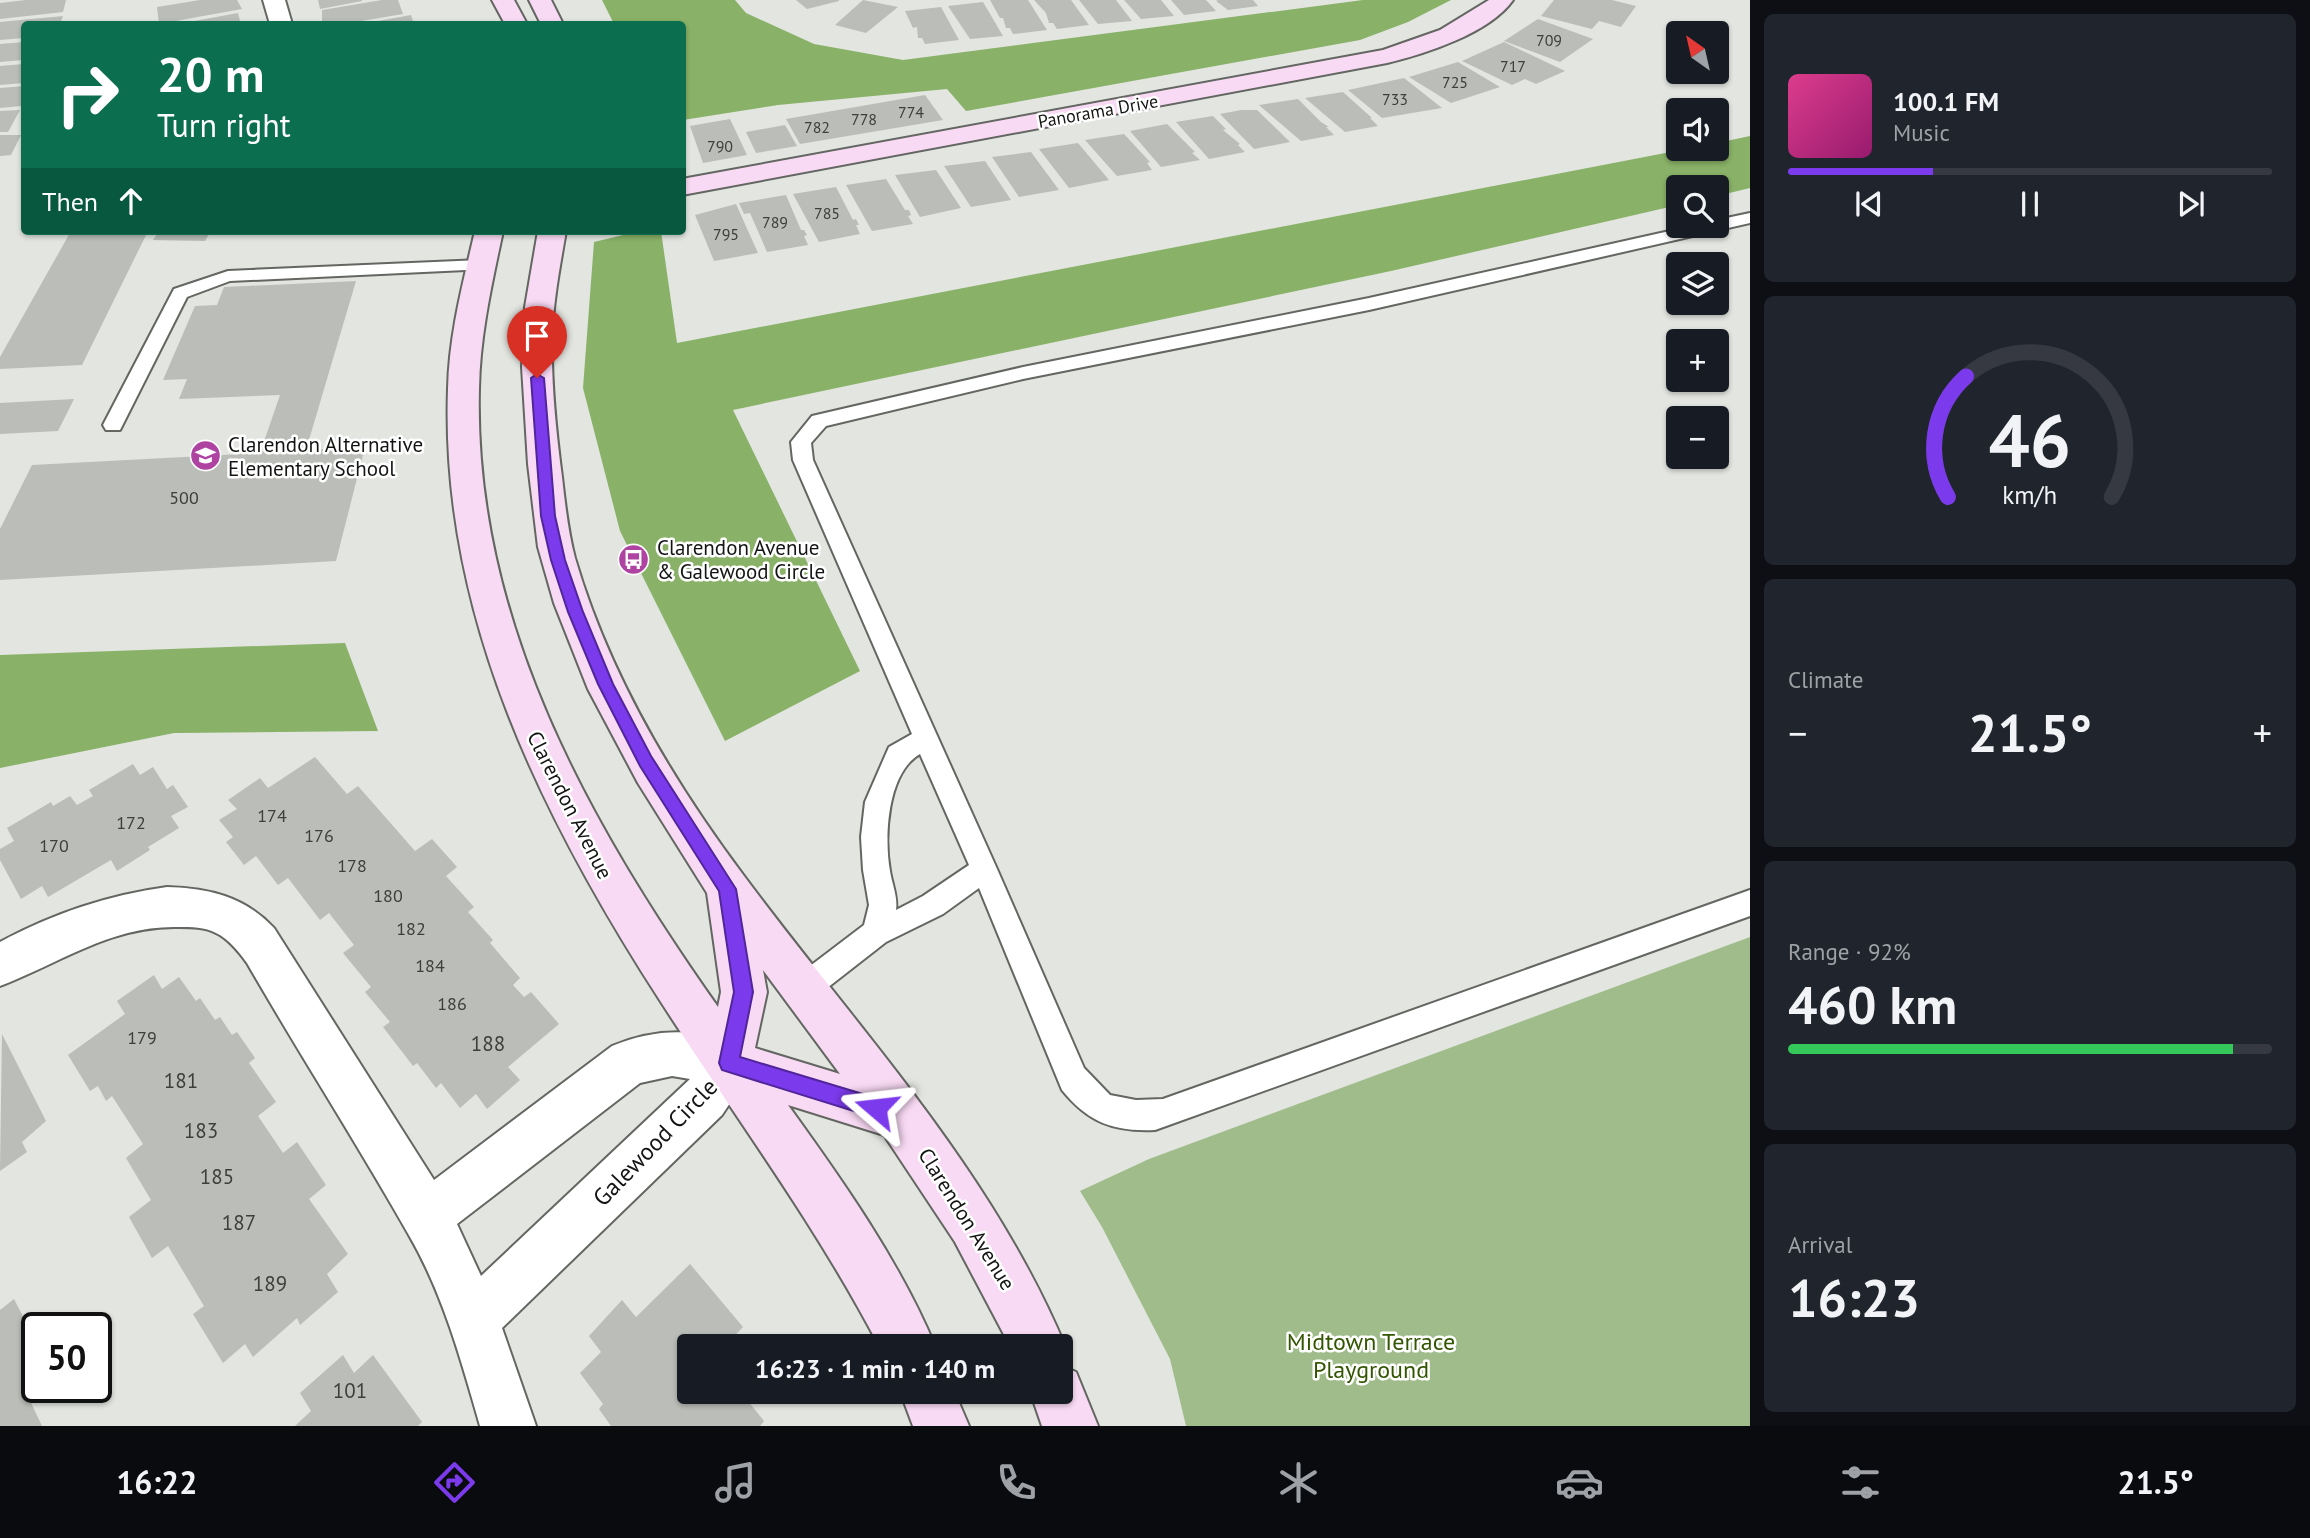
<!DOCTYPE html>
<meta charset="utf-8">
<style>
:root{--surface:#171b24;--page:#20242c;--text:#f1f3f6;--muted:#9ea1a6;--line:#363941;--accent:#7c3aed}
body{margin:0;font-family:"PT Sans",sans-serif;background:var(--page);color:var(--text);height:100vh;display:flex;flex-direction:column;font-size:26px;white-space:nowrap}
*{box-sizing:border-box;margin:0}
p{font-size:23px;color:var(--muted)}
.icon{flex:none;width:38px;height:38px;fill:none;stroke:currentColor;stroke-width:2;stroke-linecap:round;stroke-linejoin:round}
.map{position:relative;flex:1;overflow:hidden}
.side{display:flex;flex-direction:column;gap:14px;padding:14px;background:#0d0f14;width:560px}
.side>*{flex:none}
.banner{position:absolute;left:21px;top:21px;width:665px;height:214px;border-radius:7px;box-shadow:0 2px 5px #0004;background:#0b6e4f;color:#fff;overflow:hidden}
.needle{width:46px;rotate:326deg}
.buttons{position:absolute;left:1666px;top:21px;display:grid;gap:14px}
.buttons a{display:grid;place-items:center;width:63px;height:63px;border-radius:7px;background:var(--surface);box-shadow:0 2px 5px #0004;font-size:35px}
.speed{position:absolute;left:21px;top:1312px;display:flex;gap:14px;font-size:35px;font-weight:700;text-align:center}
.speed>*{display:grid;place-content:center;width:91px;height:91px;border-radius:50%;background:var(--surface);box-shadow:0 2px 5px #0004;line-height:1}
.speed .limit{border:4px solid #111;border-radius:10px;background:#fff;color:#111}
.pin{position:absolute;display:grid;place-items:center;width:60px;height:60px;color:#fff;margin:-72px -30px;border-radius:50% 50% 50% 0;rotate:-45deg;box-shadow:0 0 7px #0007}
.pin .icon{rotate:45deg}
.me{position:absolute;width:77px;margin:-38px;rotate:287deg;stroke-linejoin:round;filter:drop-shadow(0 0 5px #0008)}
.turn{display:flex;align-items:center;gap:24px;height:147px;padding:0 21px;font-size:32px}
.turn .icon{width:91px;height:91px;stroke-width:2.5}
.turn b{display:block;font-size:49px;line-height:60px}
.then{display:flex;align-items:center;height:66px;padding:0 21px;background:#0003;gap:14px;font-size:26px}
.big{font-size:52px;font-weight:700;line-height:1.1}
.side .tile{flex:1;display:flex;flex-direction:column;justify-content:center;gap:10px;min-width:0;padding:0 24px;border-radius:10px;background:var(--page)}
.side .dial{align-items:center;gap:0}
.dial svg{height:182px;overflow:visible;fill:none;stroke:var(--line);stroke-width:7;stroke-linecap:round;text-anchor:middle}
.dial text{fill:var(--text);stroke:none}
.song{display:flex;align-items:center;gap:21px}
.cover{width:84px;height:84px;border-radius:10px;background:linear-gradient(135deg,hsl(330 70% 55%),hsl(320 70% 35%))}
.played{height:7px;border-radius:4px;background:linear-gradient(90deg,var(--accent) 30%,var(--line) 30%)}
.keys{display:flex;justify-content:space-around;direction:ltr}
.heat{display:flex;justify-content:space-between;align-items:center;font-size:38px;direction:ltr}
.charge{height:10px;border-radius:5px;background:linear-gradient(90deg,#34c759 92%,var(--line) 0)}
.trip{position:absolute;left:677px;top:1334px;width:396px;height:70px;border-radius:7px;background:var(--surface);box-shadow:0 2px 5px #0004;font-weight:700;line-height:70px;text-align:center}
.menu{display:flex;height:112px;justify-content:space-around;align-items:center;background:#090b0e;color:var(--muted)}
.menu .icon{width:49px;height:49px}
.menu .current{color:var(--accent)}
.menu b{font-size:32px;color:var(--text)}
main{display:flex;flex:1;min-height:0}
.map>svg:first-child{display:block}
</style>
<main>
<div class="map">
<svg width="1750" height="1426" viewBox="0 0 1750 1426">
<rect width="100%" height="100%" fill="#e2e5e0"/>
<path fill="#a0bc8a" d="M1750,937V1426H1186L1170,1359L1102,1227L1080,1191L1149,1159Z"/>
<path fill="#89b167" d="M602,0H735L746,13L814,44L903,60L1363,0H1451L1408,22L1360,40L966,111L947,89L778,105L683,120L682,24H614Z
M1750,136V188L1717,196V187H1678V205L1391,271L733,410L860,671L725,741L620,531L583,388L594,242L640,231H661L677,343L1686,149H1717V143Z
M345,643L378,731L174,733L0,768V655Z"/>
<path fill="#babdb8" d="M26,0H66L63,12L0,19V3Z
M200,0H237L242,9L159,24L157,7Z
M318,0H362V1L320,9Z
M382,0H398L403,14L343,24H322V10Z
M796,0H839V1L807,9Z
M863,0L898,7L866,33L835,25Z
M990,0H1028L1047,30L1013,34L1010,28H1006L1003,18H1000Z
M1034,0H1071L1089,25L1057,29L1053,23H1049L1046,13Z
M1079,0H1116L1132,21L1098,24Z
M1124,0H1161L1174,16L1141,19Z
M1171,0H1206L1216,11L1184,15Z
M1218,0H1253L1258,6L1228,10L1216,1Z
M1554,0H1612L1636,6L1621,27L1599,21L1592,29L1541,16Z
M983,2L1003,36L970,39L948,6Z
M941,7L959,40L925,44L922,38H918L917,27L913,28L905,11Z
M238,13L240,21H245L246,24H178Z
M411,15L414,24H367V23Z
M63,16L60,24H24V38L0,40V22Z
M1538,19L1593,39L1560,62L1504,41Z
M24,42V60L0,62V44Z
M1504,42L1565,71L1536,84L1525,79L1512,85L1462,61Z
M1458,62L1500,87L1451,103L1409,77Z
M24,64V83L0,85V66Z
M1404,78L1442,108L1382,118L1348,90Z
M24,86V99L21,106L0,108V88Z
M1343,92L1372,118H1370L1378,126L1345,132L1305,98Z
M925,95L943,120L800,144L786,119Z
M1298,99L1321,122L1329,127H1326L1334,135L1301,141L1259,105Z
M20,110L8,132H0V111Z
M1241,110H1257L1290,142L1254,149L1220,114Z
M1213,116L1226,129L1223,130L1240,144L1238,145L1245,152L1209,159L1176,122Z
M730,119L747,155L703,163L690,126Z
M1167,124L1195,152L1192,153L1200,160L1161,167L1130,131Z
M785,125L797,146L756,153L746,132Z
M1124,134L1150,162L1147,163L1152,170L1117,176L1085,140Z
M0,135H21L11,155L0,156Z
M1078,143L1109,180L1069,188L1039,149Z
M1031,152L1059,190L1019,197L992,157Z
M985,161L1011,200L971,207L944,166Z
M936,170L961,208L920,217L895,175Z
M886,179L905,210H909L911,215L908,216L913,224L872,231L846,185Z
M836,187L853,220L856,219L859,225H856L860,234L819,242L793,194Z
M786,195L801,230H804L807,235L804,236L808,245L767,252L750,213L744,214L739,203Z
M736,204L758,253L714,261L695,215Z
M71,231H148L82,365L0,369V357Z
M159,231H211L205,241L153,240Z
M356,281L306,450L365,447L336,561L0,580V529L32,465L260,453L280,395L179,399L187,379L163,380L195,306L217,305L224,287Z
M74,399L58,431L0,434V403Z
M315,757L347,794L358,786L415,851L432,839L457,867L446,876L474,907L468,912L493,940L490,943L520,978L513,985L524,997L531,992L559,1024L508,1067L520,1080L487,1109L476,1094L460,1108L441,1083L436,1088L417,1063L413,1066L383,1027L390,1022L365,992L371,987L343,953L354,945L329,913L320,920L288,878L278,885L256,856L244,865L226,842L233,837L219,820L237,809L228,800L260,778L268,788Z
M133,764L140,775L153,767L167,789L173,785L188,807L171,816L179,828L148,847L150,850L117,871L111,860L48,897L42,886L21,899L0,860V849L14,841L7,828L51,802L53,806L70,796L77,805L93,796L89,790Z
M154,975L162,989L179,977L196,1001L200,998L215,1020L220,1017L232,1035L237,1032L255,1058L249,1063L276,1102L258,1116L283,1153L297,1142L326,1185L309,1199L348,1254L327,1274L338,1292L300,1325L297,1318L253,1357L245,1344L223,1363L193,1314L204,1306L168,1246L152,1258L129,1217L151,1200L126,1158L143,1144L112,1096L106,1101L98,1086L90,1091L68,1055L125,1014L117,1001Z
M2,1034L46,1121L22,1142L27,1152L0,1171Z
M690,1264L743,1327L725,1346H690V1391H740L764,1421L760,1426H611L599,1409L603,1404L580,1373L601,1352L589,1336L622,1300L636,1317Z
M14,1299L37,1343V1375L23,1386L42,1426H0V1310Z
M343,1355L354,1373L373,1355L422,1422L418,1426H295L311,1411L300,1393Z"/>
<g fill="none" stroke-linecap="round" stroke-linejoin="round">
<defs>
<path id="lane" d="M1750,213V223L1369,310L1023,379L826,426L811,443L813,460L997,869L1084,1068L1110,1095L1136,1100L1163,1099L1750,890V916L1155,1130C1113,1132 1088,1122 1062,1090L979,888L943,914L886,942L813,999L803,1003L793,999L789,989L793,979L864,925L869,905L863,870L861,837L865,802L889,747L912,734L793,460L791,442L812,416L1023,367L1369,298L1692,226H1717V220ZM920,754L969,865L923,896L896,910C898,897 892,884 890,871C884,837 887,773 920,754Z
M481,260L487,261L490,265L487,269L230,281L187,297L120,430H106L103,425L174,289L228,271Z"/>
<path id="street" d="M263,0H285L292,24H270Z
M167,887C209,888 245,897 274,928L434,1180L612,1046C658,1027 700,1028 746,1047L752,1063L746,1079L722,1115L502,1328L536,1426H480C462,1363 443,1294 410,1237C358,1145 300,1055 247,963C239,952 229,939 216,933C205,927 191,927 179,927C112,925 60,963 0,986V942C52,914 108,895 167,887ZM672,1076L690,1079L481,1276L457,1224L640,1083Z"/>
<path id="secondary" d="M492,0H514L527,24H505Z
M529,0H551L563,24H541Z
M1489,0H1513C1490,33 1425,54 1387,63L682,195V179L1383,50L1440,30Z
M475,231H503C492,283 480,335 479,388C473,620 589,824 718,1007L721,992L707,893L638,783L588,689L554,603L538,547L528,464L522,367L525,307L538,231H566C560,266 553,302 552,338C551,384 556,431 562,477C565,504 568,532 575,558C609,674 672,780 744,876C857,1028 991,1169 1065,1346L1060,1356V1346H1010L955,1242L884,1135L788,1105C842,1180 899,1260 935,1346H879C816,1225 735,1117 661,1002C542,818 440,614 448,389C449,335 463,283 475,231ZM763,970L840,1074L755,1048L767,992Z
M1060,1365L1076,1372L1098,1426H1042L1030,1391H1060Z
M900,1391H954L969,1426H913Z"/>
</defs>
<use href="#lane" stroke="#636661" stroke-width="4"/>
<use href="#street" stroke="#636661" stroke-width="4"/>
<use href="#secondary" stroke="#636661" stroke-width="4"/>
<use href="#lane" fill="#fff" fill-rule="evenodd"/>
<use href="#street" fill="#fff" fill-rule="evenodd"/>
<use href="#secondary" fill="#f9daf4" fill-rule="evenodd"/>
</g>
<path fill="#7c3aed" stroke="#51269a" stroke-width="2" d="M537,374L544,378L555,516L565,560L583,612L613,684L651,756L736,889L753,992L740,1057L876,1098L883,1101L886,1108L883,1115L876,1118L722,1070L719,1063L734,992L719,891L640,766L598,684L568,612L551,560L541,516L531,378Z"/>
<defs>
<symbol id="school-disc" viewBox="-11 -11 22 22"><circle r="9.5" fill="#af43a2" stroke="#fff"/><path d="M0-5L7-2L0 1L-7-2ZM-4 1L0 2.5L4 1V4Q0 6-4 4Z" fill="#fff"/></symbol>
<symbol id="bus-disc" viewBox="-11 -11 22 22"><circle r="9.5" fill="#af43a2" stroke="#fff"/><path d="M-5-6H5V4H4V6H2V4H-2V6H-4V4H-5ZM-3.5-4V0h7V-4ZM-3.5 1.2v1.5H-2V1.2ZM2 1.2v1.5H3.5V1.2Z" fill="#fff"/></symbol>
</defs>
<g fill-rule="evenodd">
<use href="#school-disc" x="188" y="438" width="35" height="35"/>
<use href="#bus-disc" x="616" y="542" width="35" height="35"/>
</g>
<g text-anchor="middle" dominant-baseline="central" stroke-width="5" stroke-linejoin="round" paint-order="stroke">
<g font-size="16" fill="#3d3f3c">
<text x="1549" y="40">709</text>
<text x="1513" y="66">717</text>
<text x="1455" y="82">725</text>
<text x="1395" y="99">733</text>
<text x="911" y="112">774</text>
<text x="864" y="119">778</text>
<text x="817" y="127">782</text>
<text x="720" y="146">790</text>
<text x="827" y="213">785</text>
<text x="775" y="222">789</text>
<text x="726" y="234">795</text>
</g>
<g font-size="18" fill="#131513" stroke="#fff">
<text transform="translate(1098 111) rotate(-10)">Panorama Drive</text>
</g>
<g font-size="18" fill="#3d3f3c">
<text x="184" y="497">500</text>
<text x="272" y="815">174</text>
<text x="131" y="822">172</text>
<text x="319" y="835">176</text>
<text x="54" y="845">170</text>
<text x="352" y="865">178</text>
<text x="388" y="895">180</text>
<text x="411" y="928">182</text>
<text x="430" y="965">184</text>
<text x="452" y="1003">186</text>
<text x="142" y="1037">179</text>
</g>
<g font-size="21" fill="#131513" stroke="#fff" text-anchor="start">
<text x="228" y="444">Clarendon Alternative<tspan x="228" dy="24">Elementary School</tspan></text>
<text x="657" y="547">Clarendon Avenue<tspan x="657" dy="24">&amp; Galewood Circle</tspan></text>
</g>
<g font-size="21" fill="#131513" stroke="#fff">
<text transform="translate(570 805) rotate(63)">Clarendon Avenue</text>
<text transform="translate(967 1219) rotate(58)">Clarendon Avenue</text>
</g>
<g font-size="21" fill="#3d3f3c">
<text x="488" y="1043">188</text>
<text x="181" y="1080">181</text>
<text x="201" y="1130">183</text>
<text x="217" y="1176">185</text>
<text x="239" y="1222">187</text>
<text x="270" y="1283">189</text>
<text x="350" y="1390">101</text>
</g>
<g font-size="24" fill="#131513" stroke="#fff">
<text transform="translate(655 1142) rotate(-46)">Galewood Circle</text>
</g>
<g font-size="24" fill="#325500" stroke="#fff">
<text x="1371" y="1341">Midtown Terrace<tspan x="1371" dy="28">Playground</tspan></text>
</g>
</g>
</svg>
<div class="buttons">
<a><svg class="needle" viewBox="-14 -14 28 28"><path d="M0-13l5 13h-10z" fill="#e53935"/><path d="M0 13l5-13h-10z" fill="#9ea1a6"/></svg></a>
<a><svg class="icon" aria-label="sound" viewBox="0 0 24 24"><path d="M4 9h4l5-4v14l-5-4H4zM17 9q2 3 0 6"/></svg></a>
<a><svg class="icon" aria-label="search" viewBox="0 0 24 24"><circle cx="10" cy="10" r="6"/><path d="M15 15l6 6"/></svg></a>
<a><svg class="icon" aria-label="layers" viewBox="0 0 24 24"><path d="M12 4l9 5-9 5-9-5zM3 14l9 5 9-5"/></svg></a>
<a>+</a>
<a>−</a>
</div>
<div class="speed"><div class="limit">50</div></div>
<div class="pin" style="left:537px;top:378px;background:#d93025"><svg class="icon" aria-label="arrive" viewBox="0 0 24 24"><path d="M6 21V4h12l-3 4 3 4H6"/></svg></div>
<svg class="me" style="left:876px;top:1108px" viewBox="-20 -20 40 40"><path d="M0-17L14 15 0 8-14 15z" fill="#7c3aed" stroke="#fff" stroke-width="4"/></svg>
<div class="trip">16:23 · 1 min · 140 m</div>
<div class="banner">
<div class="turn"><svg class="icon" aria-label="right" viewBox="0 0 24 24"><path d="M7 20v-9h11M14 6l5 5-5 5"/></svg><div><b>20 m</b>Turn right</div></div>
<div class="then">Then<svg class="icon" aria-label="ahead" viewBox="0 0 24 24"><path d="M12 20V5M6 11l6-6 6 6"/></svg></div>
</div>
</div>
<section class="side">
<div class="tile">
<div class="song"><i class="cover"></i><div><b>100.1 FM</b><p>Music</p></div></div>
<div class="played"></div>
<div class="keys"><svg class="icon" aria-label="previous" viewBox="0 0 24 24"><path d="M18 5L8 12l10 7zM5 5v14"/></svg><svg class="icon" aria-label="pause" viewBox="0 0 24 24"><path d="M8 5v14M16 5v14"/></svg><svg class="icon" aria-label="next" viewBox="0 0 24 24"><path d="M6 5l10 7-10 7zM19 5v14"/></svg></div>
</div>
<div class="tile dial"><svg viewBox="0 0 100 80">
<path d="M14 69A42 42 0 1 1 86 69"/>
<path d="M14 69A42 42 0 0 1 22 16" stroke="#7c3aed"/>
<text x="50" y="56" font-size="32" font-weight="700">46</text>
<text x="50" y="72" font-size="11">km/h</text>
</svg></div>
<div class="tile"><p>Climate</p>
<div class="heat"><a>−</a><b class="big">21.5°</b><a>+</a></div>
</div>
<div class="tile"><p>Range · 92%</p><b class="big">460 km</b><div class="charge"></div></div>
<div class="tile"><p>Arrival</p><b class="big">16:23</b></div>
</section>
</main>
<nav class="menu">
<b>16:22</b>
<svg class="icon current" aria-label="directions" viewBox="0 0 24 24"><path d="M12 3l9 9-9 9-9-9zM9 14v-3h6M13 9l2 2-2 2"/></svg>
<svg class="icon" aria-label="music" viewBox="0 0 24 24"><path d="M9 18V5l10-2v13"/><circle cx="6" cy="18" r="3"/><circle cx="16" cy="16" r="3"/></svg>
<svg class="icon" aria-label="phone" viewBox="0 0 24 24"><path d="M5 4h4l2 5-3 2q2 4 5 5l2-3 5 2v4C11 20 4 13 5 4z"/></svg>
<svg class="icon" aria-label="climate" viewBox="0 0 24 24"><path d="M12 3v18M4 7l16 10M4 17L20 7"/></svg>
<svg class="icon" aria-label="car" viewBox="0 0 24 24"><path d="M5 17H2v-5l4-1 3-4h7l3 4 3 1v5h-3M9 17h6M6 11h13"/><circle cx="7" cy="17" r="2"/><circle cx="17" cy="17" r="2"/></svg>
<svg class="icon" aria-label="filters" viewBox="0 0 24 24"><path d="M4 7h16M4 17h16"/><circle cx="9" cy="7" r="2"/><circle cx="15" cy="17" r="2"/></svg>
<b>21.5°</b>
</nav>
